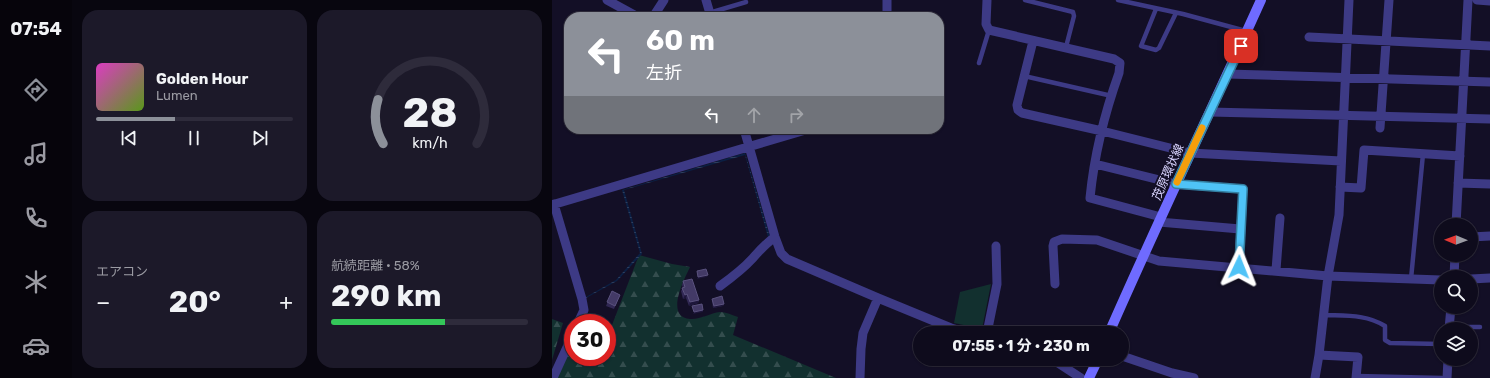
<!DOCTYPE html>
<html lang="ja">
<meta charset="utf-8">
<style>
:root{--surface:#0e0b1c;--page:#1c1929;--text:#f1f3f6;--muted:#9b9ba3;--line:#2e2b3b;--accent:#8c9099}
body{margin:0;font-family:Rubik,"Noto Sans JP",sans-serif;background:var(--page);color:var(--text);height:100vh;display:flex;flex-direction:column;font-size:15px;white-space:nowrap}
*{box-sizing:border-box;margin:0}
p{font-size:13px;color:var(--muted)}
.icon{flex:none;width:22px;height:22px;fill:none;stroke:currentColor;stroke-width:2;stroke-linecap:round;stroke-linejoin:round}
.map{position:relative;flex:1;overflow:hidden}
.sheet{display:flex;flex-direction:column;gap:10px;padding:10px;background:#08060f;width:480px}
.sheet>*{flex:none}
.hud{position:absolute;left:12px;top:12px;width:380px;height:122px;border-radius:16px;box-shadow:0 1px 3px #0004,0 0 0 1px var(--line);background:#8c9099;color:#fff;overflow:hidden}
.needle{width:26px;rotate:271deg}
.tools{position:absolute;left:882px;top:218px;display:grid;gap:8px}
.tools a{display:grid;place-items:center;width:44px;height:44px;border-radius:50%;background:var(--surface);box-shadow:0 1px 3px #0004,0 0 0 1px var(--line);font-size:20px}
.speed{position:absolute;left:12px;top:314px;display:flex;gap:8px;font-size:20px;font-weight:700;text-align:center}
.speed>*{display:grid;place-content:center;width:52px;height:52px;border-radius:50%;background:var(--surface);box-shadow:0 1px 3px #0004,0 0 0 1px var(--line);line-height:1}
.speed .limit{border:6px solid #d22;background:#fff;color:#111}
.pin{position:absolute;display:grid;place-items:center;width:34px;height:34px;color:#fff;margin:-17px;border-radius:8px;box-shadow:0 2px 6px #0006}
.me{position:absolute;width:44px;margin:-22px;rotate:2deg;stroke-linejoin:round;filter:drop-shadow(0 0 3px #0008)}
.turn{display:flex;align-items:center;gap:14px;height:84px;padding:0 16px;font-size:18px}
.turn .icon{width:52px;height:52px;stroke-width:2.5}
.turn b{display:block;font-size:28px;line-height:34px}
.lanes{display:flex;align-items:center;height:38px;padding:0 16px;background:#0003;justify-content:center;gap:20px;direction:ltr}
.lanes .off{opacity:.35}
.big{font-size:30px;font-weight:700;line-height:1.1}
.sheet .tile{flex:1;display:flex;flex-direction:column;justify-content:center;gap:6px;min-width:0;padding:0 14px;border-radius:16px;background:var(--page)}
.sheet .dial{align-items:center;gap:0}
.dial svg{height:104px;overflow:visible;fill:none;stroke:var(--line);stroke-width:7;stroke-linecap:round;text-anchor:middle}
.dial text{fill:var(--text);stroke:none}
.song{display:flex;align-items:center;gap:12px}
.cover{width:48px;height:48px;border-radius:6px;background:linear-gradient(135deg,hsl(310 70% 55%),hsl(90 70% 35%))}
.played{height:4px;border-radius:2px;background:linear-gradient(90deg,var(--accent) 40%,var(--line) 40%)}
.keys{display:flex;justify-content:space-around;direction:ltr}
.heat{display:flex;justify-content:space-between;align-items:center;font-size:22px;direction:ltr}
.charge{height:6px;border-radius:3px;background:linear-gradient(90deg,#34c759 58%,var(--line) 0)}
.sheet .tiles{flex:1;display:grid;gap:10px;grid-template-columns:repeat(2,1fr)}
.trip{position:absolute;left:361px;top:326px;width:216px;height:40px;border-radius:20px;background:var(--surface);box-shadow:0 1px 3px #0004,0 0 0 1px var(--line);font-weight:700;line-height:40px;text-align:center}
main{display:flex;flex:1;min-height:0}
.tab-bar{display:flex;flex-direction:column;width:72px;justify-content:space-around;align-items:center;background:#06040b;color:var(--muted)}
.tab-bar .icon{width:28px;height:28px}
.tab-bar .active{color:var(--accent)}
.tab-bar b{font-size:18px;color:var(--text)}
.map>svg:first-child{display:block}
</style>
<main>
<nav class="tab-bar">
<b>07:54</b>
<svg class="icon active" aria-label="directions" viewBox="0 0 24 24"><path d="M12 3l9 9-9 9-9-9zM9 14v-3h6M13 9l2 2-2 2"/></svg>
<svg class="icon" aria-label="music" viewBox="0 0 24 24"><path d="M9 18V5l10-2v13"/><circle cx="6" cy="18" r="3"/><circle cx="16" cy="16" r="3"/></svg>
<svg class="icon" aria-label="phone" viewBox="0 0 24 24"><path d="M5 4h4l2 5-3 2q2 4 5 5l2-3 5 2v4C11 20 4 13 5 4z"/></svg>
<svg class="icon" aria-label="climate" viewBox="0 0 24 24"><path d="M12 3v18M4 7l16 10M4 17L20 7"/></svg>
<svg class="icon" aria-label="car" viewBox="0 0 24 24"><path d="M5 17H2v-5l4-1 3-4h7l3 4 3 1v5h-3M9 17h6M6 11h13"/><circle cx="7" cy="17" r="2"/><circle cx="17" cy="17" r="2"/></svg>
</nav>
<section class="sheet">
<div class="tiles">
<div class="tile">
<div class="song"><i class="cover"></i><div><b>Golden Hour</b><p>Lumen</p></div></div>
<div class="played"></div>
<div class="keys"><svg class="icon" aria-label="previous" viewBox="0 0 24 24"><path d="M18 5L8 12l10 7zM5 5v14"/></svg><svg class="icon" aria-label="pause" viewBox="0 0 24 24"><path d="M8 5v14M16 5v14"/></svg><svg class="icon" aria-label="next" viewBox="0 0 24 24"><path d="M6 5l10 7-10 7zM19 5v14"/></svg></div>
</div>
<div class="tile dial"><svg viewBox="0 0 100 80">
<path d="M14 69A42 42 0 1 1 86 69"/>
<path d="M14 69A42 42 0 0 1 10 35" stroke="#8c9099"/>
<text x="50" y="56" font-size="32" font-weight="700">28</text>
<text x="50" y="72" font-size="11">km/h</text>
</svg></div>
<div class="tile"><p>エアコン</p>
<div class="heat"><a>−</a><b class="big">20°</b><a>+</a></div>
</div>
<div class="tile"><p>航続距離 · 58%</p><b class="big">290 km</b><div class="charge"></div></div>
</div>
</section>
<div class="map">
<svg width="938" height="378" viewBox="0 0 938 378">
<defs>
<pattern id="forest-firs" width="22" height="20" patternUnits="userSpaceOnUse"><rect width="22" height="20" fill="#12302f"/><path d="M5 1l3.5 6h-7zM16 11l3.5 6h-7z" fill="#344d4e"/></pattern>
<pattern id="water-rules" width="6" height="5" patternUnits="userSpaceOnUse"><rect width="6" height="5" fill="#0a1f44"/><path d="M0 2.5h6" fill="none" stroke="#2d3f60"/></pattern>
</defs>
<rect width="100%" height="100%" fill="#130f26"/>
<path fill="url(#forest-firs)" d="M87,255L120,264L138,267C133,278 112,317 138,319C148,320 158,313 168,312C174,312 180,315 186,317L181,335L284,378H2L11,353L43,365L47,357H55V338Z
M0,319L11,323L0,360Z"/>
<path fill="#12302f" d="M439,284L430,329L402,323L408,292Z"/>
<path fill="url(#water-rules)" d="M193,153L218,237H216L193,155L72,190L90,254L65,281L34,298V297L64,280L88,253L70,190Z"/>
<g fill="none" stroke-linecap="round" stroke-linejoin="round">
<path stroke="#3d3a85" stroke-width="4.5" d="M473,0L521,12L522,16L514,47
M566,0L631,14L694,31
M604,9L589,46L604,50L607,48L624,13
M157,13L194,2
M427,63L437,30
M472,76L560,96
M859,279L871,154
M771,315C793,316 814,314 833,326V340L838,343L889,344
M897,327H928
M805,376L890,378"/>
<path stroke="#3d3a85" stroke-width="9" d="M55,0L86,17
M154,0L159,17
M435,0L434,24L437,30L562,59L568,63L567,73C553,112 542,157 538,198L609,217
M925,0L938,1
M101,17L112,0
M335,17V0
M757,37L938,46
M481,41L465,105L466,110L470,113L550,131L638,153L789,161
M675,74L938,82
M658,112L938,119
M828,128L837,0
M192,129L223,237L229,253L235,259L326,298L399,328L417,333
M543,164L624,184L691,189L687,267
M906,183L938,184
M788,187L809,188L812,150L908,156
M2,204L30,299L32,310L26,323
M0,205L257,129
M607,222L688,229
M904,225L916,0
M919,237L938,236
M724,270L728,218
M902,277L903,255
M919,279L938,278
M503,284L501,246L502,242L510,239L545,240L607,261L776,276L889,280
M168,286C179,278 191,269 200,259C208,250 213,244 223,237
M897,329L899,307
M435,333L445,284L444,246
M767,355L806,357L804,378
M570,356L620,373L642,378
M500,359L529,378
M1,378L21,334
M308,378L309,349L311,333L326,298
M763,378L767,355L776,276L787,215L797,0
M895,378L896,359"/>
<path stroke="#6f6bff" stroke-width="10" d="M557,333C606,221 659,111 709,0
M537,378L546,359"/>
</g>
<path fill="#312854" d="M131,281L147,300L146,303L137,306L134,298L131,299L129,291L131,288L130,285Z
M60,291L68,295L62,309L54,306Z
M160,299L172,304L171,306L161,308L160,300Z"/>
<path fill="#1d163a" d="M156,275L155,277L145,279L146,277Z
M135,294L134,298L131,299L133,295Z
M147,300L146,303L137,306L138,302Z
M172,304L171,306L161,308L162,306Z
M151,310V312L141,314L142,312Z"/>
<path fill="#433a66" stroke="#5a527e" d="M154,269L156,275L146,277L145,271Z
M140,279L147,300L138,302L135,294L133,295L130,288L133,287L131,281Z
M60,291L68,295L63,306L55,302Z
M170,296L172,304L162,306L160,299Z
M150,304L151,310L142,312L140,306Z
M33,313L41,317L38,323H28Z"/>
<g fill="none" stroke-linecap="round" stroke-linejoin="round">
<defs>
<path id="route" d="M687,267L691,189L624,184L689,46"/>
</defs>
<use href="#route" stroke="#337fa1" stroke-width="10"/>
<use href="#route" stroke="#4fc3f7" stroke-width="7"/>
<path stroke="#f59e0b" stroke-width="7" d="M625,182L650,128"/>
</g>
<g text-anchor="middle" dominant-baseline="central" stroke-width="4" stroke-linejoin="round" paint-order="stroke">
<g font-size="12" fill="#d9d4ff" stroke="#130f26">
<text transform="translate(616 172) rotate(-66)">茂原環状線</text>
</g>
</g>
</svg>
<div class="tools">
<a><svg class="needle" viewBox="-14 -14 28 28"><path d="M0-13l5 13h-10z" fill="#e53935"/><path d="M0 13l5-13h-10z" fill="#9b9ba3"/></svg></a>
<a><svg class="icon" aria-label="search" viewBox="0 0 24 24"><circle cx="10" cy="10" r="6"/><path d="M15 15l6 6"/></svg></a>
<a><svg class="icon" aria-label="layers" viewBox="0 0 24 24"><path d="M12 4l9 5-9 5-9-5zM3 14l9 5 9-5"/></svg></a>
</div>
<div class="speed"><div class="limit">30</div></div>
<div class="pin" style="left:689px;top:46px;background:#d93025"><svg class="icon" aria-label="arrive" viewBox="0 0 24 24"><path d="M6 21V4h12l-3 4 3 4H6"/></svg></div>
<svg class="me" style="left:687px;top:267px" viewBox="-20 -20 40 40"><path d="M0-17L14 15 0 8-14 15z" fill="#4fc3f7" stroke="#fff" stroke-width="4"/></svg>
<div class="trip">07:55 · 1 分 · 230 m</div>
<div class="hud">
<div class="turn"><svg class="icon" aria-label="left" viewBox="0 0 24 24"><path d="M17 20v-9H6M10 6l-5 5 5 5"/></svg><div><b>60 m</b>左折</div></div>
<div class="lanes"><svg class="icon" aria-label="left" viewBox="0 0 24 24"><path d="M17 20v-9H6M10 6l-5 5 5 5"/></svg><svg class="icon off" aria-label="ahead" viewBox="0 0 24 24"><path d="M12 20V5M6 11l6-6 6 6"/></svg><svg class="icon off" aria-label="right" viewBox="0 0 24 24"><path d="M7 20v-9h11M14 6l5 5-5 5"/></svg></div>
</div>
</div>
</main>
